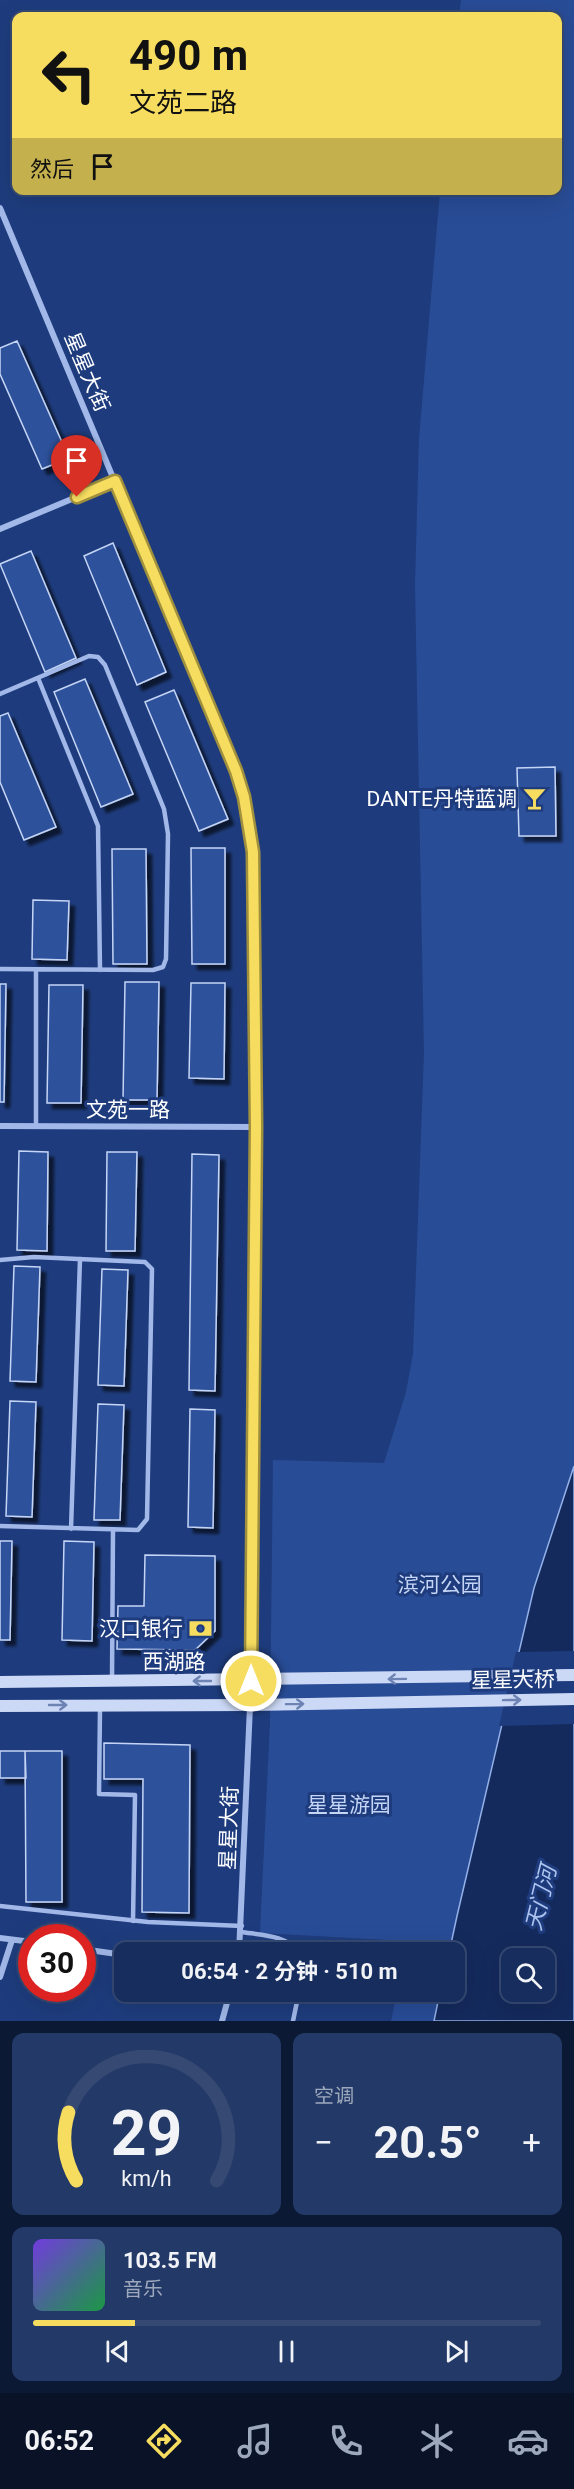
<!DOCTYPE html>
<html lang="zh">
<meta charset="utf-8">
<style>
:root{--surface:#162d5e;--page:#233967;--text:#f1f3f6;--muted:#9ea8bc;--line:#354973;--accent:#f6dd60}
body{margin:0;font-family:Roboto,"Noto Sans SC",sans-serif;background:var(--page);color:var(--text);height:100vh;display:flex;flex-direction:column;font-size:22px;white-space:nowrap}
*{box-sizing:border-box;margin:0}
p{font-size:20px;color:var(--muted)}
.icon{flex:none;width:33px;height:33px;fill:none;stroke:currentColor;stroke-width:2;stroke-linecap:round;stroke-linejoin:round}
.map{position:relative;height:2021px;overflow:hidden}
.sheet{display:flex;flex-direction:column;gap:12px;padding:12px;background:#0c1934;flex:1}
.sheet>*{flex:none}
.banner{position:absolute;left:12px;top:12px;width:550px;height:183px;border-radius:12px;box-shadow:0 6px 24px #0002,0 0 0 2px var(--line);background:#f6dd60;color:#111;overflow:hidden}
.tools{position:absolute;left:501px;top:1948px;display:grid;gap:12px}
.tools a{display:grid;place-items:center;width:54px;height:54px;border-radius:12px;background:var(--surface);box-shadow:0 6px 24px #0002,0 0 0 2px var(--line);font-size:30px}
.speed{position:absolute;left:18px;top:1924px;display:flex;gap:12px;font-size:30px;font-weight:700;text-align:center}
.speed>*{display:grid;place-content:center;width:78px;height:78px;border-radius:50%;background:var(--surface);box-shadow:0 6px 24px #0002,0 0 0 2px var(--line);line-height:1}
.speed .limit{border:9px solid #d22;background:#fff;color:#111}
.pin{position:absolute;display:grid;place-items:center;width:51px;height:51px;color:#fff;margin:-62px -26px;border-radius:50% 50% 50% 0;rotate:-45deg;box-shadow:0 0 6px #0007}
.pin .icon{rotate:45deg}
.me{position:absolute;width:66px;margin:-33px;rotate:0deg;stroke-linejoin:round;filter:drop-shadow(0 0 4px #0008)}
.turn{display:flex;align-items:center;gap:21px;height:126px;padding:0 18px;font-size:27px}
.turn .icon{width:78px;height:78px;stroke-width:2.5}
.turn b{display:block;font-size:42px;line-height:51px}
.then{display:flex;align-items:center;height:57px;padding:0 18px;background:#0003;gap:12px;font-size:22px}
.big{font-size:45px;font-weight:700;line-height:1.1}
.sheet .tile{flex:1;display:flex;flex-direction:column;justify-content:center;gap:9px;min-width:0;padding:0 21px;border-radius:12px;background:var(--page)}
.sheet .dial{align-items:center;gap:0}
.dial svg{height:156px;overflow:visible;fill:none;stroke:var(--line);stroke-width:7;stroke-linecap:round;text-anchor:middle}
.dial text{fill:var(--text);stroke:none}
.song{display:flex;align-items:center;gap:18px}
.cover{width:72px;height:72px;border-radius:9px;background:linear-gradient(135deg,hsl(260 70% 55%),hsl(140 70% 35%))}
.played{height:6px;border-radius:3px;background:linear-gradient(90deg,var(--accent) 20%,var(--line) 20%)}
.keys{display:flex;justify-content:space-around;direction:ltr}
.heat{display:flex;justify-content:space-between;align-items:center;font-size:33px;direction:ltr}
.sheet .tiles{flex:1;display:grid;gap:12px;grid-template-columns:1fr 1fr}
.tile:last-child{grid-column:span 2}
.trip{position:absolute;left:114px;top:1942px;width:351px;height:60px;border-radius:12px;background:var(--surface);box-shadow:0 6px 24px #0002,0 0 0 2px var(--line);font-weight:700;line-height:60px;text-align:center}
.dock{display:flex;height:96px;justify-content:space-around;align-items:center;background:#091226;color:var(--muted)}
.dock .icon{width:42px;height:42px}
.dock .current{color:var(--accent)}
.dock b{font-size:27px;color:var(--text)}
.map>svg:first-child{display:block}
</style>
<div class="map">
<svg width="574" height="2021" viewBox="0 0 574 2021">
<defs>
<filter id="shadow"><feDropShadow dx="5.5" dy="5.5" stdDeviation="1.5" flood-color="#0009"/></filter>
</defs>
<rect width="100%" height="100%" fill="#1e3c7d"/>
<path fill="#284c96" fill-rule="evenodd" d="M461,0H574V2021H391L397,1992H454V1953H404L406,1941L260,1933L270,1722L273,1460L384,1463L406,1392L413,1354L424,1053L415,585L419,439L440,191L558,190V16H459ZM512,1959H544V1992H512Z"/>
<path fill="#142a5c" stroke="#94b1e9" stroke-width="1.5" fill-rule="evenodd" d="M574,1466V2021H434L440,1992H454V1953H449L457,1916L534,1588ZM512,1959H544V1992H512Z"/>
<path fill="#1e3c7d" d="M574,1651V1724L499,1726L516,1652Z"/>
<path fill="#2d519b" stroke="#c5d5f6" stroke-width="1.5" filter="url(#shadow)" d="M17,341L69,458L42,469L0,374V348Z
M113,543L166,672L137,685L84,556Z
M31,551L76,658L45,672L0,564Z
M85,679L133,794L101,807L54,692Z
M174,690L228,819L199,831L145,702Z
M8,713L56,827L24,840L0,782V716Z
M555,767L556,836H519L517,768Z
M191,848H225V964H192Z
M112,849H146L147,964H113Z
M33,900L69,901L67,960L32,959Z
M125,982H159L157,1100H123Z
M191,983H225L224,1079L189,1078Z
M0,984H6L4,1102H0Z
M49,985H83L81,1103H47Z
M19,1151L48,1152L47,1251L17,1250Z
M107,1152H137L135,1251H106Z
M192,1154L219,1155L215,1391L189,1390Z
M14,1266L40,1267L36,1382L10,1381Z
M102,1269L128,1270L124,1386L98,1385Z
M10,1401L36,1402L32,1517L6,1516Z
M98,1404L124,1405L120,1520H94Z
M190,1409L215,1410L213,1528L188,1527Z
M0,1541H12L10,1640H0Z
M64,1541L94,1542L92,1641L62,1640Z
M145,1555L215,1556V1631L195,1650L117,1649L118,1606H144Z
M104,1743L190,1745L189,1913L142,1912L143,1779H104Z
M0,1751H25L26,1778H0Z
M25,1751H62V1902H26Z"/>
<g fill="none" stroke-linecap="round" stroke-linejoin="round">
<path stroke="#a1b8e8" stroke-width="4.5" d="M38,678L98,826L100,970
M0,694L89,656L98,657L105,665L164,809L168,834L166,959L163,967L153,970L0,969
M36,1126V970
M0,1260L34,1257L145,1262L152,1269L147,1519L138,1530L0,1526
M71,1529L80,1259
M112,1680L113,1530
M100,1708L99,1794L135,1795L133,1921
M0,1906L148,1922L242,1926
M241,1932C261,1935 288,1935 299,1953
M293,2021L299,1992"/>
<path stroke="#a1b8e8" stroke-width="6" d="M0,208L236,771L244,797L253,852L256,1127L251,1679
M0,529L115,481
M0,1126L256,1127
M0,1938L32,1942
M82,1949L124,1955
M239,1953L250,1706
M0,1977L12,1940
M222,2021L230,1992"/>
<path stroke="#ccd9f6" stroke-width="12" d="M0,1682L574,1675
M0,1706L250,1705L574,1699"/>
</g>
<defs><path id="oneway-shaft" d="M-6 0H5M1.5-3L5.5 0L1.5 3" fill="none" stroke-width="1.6" stroke-linecap="round" stroke-linejoin="round" transform="scale(1.5)"/></defs>
<g stroke="#6c83b3">
<use href="#oneway-shaft" transform="translate(397 1679) rotate(179)"/>
<use href="#oneway-shaft" transform="translate(202 1681) rotate(180)"/>
<use href="#oneway-shaft" transform="translate(512 1700) rotate(-1)"/>
<use href="#oneway-shaft" transform="translate(295 1704) rotate(-1)"/>
<use href="#oneway-shaft" transform="translate(58 1705)"/>
</g>
<g fill="none" stroke-linecap="round" stroke-linejoin="round">
<defs>
<path id="route" d="M77,497L115,481L236,771L244,797L253,852L256,1127L251,1681"/>
</defs>
<use href="#route" stroke="#a0903e" stroke-width="15"/>
<use href="#route" stroke="#f6dd60" stroke-width="10"/>
</g>
<defs>
<symbol id="bar-bare" viewBox="-9 -9 18 18"><path d="M-6-5H6L.8 .8V4.5H3.5V6h-7V4.5H-.8V.8Z" fill="#f6dd60" stroke="#1e3c7d" stroke-width="2.5" paint-order="stroke"/></symbol>
<symbol id="bank-bare" viewBox="-9 -9 18 18"><path d="M-6-4H6V4H-6ZM0-2.3a2.3 2.3 0 1 0 0 4.6a2.3 2.3 0 1 0 0-4.6Z" fill="#f6dd60" stroke="#1e3c7d" stroke-width="2.5" paint-order="stroke"/></symbol>
</defs>
<g fill-rule="evenodd">
<use href="#bar-bare" x="518" y="782" width="33" height="33"/>
<use href="#bank-bare" x="184" y="1612" width="33" height="33"/>
</g>
<g text-anchor="middle" dominant-baseline="central" stroke-width="6" stroke-linejoin="round" paint-order="stroke">
<g font-size="21" fill="#fff" stroke="#1e3c7d">
<text transform="translate(87 372) rotate(67)">星星大街</text>
<text x="128" y="1110">文苑一路</text>
<text x="174" y="1662">西湖路</text>
<text transform="translate(513 1680) rotate(-1)">星星大桥</text>
<text transform="translate(229 1828) rotate(-88)">星星大街</text>
</g>
<g font-size="21" fill="#fff" stroke="#1e3c7d" text-anchor="end">
<text x="517" y="799">DANTE丹特蓝调</text>
<text x="183" y="1629">汉口银行</text>
</g>
<g font-size="21" fill="#c5d5f6" stroke="#1e3c7d">
<text x="440" y="1585">滨河公园</text>
<text x="349" y="1805">星星游园</text>
</g>
<g font-size="22" font-style="italic" fill="#acc3ef" stroke="#1e3c7d">
<text transform="translate(541 1898) rotate(-76)">天门河</text>
</g>
</g>
</svg>
<div class="tools">
<a><svg class="icon" aria-label="search" viewBox="0 0 24 24"><circle cx="10" cy="10" r="6"/><path d="M15 15l6 6"/></svg></a>
</div>
<div class="speed"><div class="limit">30</div></div>
<div class="pin" style="left:77px;top:497px;background:#d93025"><svg class="icon" aria-label="arrive" viewBox="0 0 24 24"><path d="M6 21V4h12l-3 4 3 4H6"/></svg></div>
<svg class="me" style="left:251px;top:1681px" viewBox="-20 -20 40 40"><circle r="17" fill="#f6dd60" stroke="#fff" stroke-width="3"/><path d="M0-11L8 9 0 5-8 9z" fill="#fff"/></svg>
<div class="trip">06:54 · 2 分钟 · 510 m</div>
<div class="banner">
<div class="turn"><svg class="icon" aria-label="left" viewBox="0 0 24 24"><path d="M17 20v-9H6M10 6l-5 5 5 5"/></svg><div><b>490 m</b>文苑二路</div></div>
<div class="then">然后<svg class="icon" aria-label="arrive" viewBox="0 0 24 24"><path d="M6 21V4h12l-3 4 3 4H6"/></svg></div>
</div>
</div>
<section class="sheet">
<div class="tiles">
<div class="tile dial"><svg viewBox="0 0 100 80">
<path d="M14 69A42 42 0 1 1 86 69"/>
<path d="M14 69A42 42 0 0 1 10 34" stroke="#f6dd60"/>
<text x="50" y="56" font-size="32" font-weight="700">29</text>
<text x="50" y="72" font-size="11">km/h</text>
</svg></div>
<div class="tile"><p>空调</p>
<div class="heat"><a>−</a><b class="big">20.5°</b><a>+</a></div>
</div>
<div class="tile">
<div class="song"><i class="cover"></i><div><b>103.5 FM</b><p>音乐</p></div></div>
<div class="played"></div>
<div class="keys"><svg class="icon" aria-label="previous" viewBox="0 0 24 24"><path d="M18 5L8 12l10 7zM5 5v14"/></svg><svg class="icon" aria-label="pause" viewBox="0 0 24 24"><path d="M8 5v14M16 5v14"/></svg><svg class="icon" aria-label="next" viewBox="0 0 24 24"><path d="M6 5l10 7-10 7zM19 5v14"/></svg></div>
</div>
</div>
</section>
<nav class="dock">
<b>06:52</b>
<svg class="icon current" aria-label="directions" viewBox="0 0 24 24"><path d="M12 3l9 9-9 9-9-9zM9 14v-3h6M13 9l2 2-2 2"/></svg>
<svg class="icon" aria-label="music" viewBox="0 0 24 24"><path d="M9 18V5l10-2v13"/><circle cx="6" cy="18" r="3"/><circle cx="16" cy="16" r="3"/></svg>
<svg class="icon" aria-label="phone" viewBox="0 0 24 24"><path d="M5 4h4l2 5-3 2q2 4 5 5l2-3 5 2v4C11 20 4 13 5 4z"/></svg>
<svg class="icon" aria-label="climate" viewBox="0 0 24 24"><path d="M12 3v18M4 7l16 10M4 17L20 7"/></svg>
<svg class="icon" aria-label="car" viewBox="0 0 24 24"><path d="M5 17H2v-5l4-1 3-4h7l3 4 3 1v5h-3M9 17h6M6 11h13"/><circle cx="7" cy="17" r="2"/><circle cx="17" cy="17" r="2"/></svg>
</nav>
